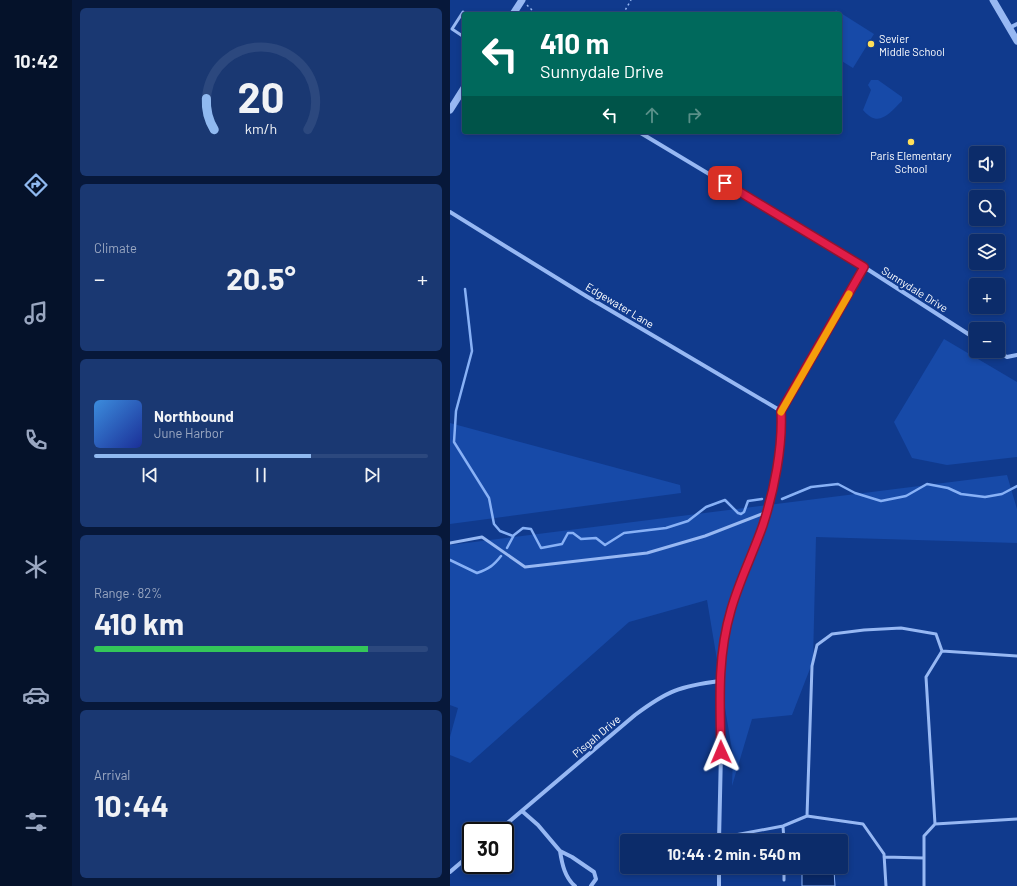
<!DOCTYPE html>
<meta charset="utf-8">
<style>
:root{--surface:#0c2c6a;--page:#1a3872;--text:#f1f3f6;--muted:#9aa7c1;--line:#2c487e;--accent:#90b9f0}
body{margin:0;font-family:Barlow,sans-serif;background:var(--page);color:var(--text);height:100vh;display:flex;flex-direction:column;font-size:15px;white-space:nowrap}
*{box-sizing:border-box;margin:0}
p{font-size:13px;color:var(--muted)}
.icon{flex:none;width:22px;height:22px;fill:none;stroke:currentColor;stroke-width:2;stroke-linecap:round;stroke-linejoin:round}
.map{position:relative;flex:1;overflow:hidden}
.details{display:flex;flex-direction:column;gap:8px;padding:8px;background:#07183a;width:378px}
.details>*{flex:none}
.top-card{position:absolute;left:12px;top:12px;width:380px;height:122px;border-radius:4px;box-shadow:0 2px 6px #0003,0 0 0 1px var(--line);background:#00695c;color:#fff;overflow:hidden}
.fabs{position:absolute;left:519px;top:146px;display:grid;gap:8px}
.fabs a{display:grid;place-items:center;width:36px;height:36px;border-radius:4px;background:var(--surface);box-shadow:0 2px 6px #0003,0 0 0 1px var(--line);font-size:20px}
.speed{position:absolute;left:12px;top:822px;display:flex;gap:8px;font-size:20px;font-weight:700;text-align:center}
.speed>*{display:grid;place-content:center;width:52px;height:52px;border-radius:50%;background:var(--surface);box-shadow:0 2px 6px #0003,0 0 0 1px var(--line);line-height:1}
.speed .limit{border:2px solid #111;border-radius:6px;background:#fff;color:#111}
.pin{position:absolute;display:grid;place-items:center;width:34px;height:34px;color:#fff;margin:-17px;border-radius:8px;box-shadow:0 2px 6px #0006}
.me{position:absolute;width:44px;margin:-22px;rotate:359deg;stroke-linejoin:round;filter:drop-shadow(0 0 3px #0008)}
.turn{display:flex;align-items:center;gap:14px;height:84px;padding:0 12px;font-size:18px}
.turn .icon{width:52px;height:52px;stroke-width:2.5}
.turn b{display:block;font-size:28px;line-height:34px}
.lanes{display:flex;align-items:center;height:38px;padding:0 12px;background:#0003;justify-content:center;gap:20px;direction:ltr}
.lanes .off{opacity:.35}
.big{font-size:30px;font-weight:700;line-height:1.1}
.details .card{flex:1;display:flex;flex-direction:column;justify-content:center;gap:6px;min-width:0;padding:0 14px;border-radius:6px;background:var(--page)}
.details .dial{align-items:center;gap:0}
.dial svg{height:104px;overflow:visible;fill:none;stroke:var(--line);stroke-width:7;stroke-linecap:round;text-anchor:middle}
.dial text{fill:var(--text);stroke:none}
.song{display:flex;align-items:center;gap:12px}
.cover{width:48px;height:48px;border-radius:6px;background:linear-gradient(135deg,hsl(210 70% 55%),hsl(230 70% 35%))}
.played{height:4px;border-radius:2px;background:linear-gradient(90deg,var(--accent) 65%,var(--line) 65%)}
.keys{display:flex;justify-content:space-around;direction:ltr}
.heat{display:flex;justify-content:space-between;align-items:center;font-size:22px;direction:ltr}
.charge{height:6px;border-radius:3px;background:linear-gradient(90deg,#34c759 82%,var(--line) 0)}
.trip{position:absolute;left:170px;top:834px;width:228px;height:40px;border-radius:4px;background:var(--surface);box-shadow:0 2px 6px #0003,0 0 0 1px var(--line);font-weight:700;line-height:40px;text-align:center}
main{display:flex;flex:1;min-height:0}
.dock{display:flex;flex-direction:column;width:72px;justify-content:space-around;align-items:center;background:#05122a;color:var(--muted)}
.dock .icon{width:28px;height:28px}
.dock .on{color:var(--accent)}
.dock b{font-size:18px;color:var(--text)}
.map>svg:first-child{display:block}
</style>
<main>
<nav class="dock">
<b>10:42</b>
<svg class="icon on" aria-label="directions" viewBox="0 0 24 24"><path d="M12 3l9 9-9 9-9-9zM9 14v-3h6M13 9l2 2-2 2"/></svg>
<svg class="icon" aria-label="music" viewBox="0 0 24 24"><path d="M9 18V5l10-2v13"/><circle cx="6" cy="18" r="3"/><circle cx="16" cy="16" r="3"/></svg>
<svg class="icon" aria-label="phone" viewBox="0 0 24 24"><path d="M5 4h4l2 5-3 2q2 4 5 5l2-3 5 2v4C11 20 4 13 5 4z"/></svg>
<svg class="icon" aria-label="climate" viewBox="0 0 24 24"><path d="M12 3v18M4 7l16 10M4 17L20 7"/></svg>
<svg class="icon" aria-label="car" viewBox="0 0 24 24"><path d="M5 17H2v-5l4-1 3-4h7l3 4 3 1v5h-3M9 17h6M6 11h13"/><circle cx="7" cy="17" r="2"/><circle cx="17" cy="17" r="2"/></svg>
<svg class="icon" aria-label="filters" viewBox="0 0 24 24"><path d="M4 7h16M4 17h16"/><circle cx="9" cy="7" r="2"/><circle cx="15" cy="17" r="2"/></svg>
</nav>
<section class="details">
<div class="card dial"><svg viewBox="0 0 100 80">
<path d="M14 69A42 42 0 1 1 86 69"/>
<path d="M14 69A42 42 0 0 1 8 45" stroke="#90b9f0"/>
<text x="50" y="56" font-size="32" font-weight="700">20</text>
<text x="50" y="72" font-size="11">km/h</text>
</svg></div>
<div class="card"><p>Climate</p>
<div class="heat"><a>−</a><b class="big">20.5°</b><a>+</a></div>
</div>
<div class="card">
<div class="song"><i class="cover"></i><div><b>Northbound</b><p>June Harbor</p></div></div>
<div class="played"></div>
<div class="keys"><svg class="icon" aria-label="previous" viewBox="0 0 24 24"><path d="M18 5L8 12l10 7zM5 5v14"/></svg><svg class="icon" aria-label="pause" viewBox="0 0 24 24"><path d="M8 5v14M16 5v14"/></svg><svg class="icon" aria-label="next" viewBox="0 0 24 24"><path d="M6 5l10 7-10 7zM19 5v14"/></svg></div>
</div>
<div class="card"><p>Range · 82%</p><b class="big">410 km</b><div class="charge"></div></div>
<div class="card"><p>Arrival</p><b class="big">10:44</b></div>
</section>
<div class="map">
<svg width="567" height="886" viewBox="0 0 567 886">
<rect width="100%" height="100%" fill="#103a8d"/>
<path fill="#174aa8" d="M386,10L424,34L403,68L390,60V14H383Z
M421,80H428L452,97V101C439,113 429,129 413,110L421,90L418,85Z
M494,339L567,382V457L497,465L462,458L444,422Z
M0,423L230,485L231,493L0,524Z
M557,475L567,509V543L366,537L363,661L342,715L302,719L282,786L283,756L257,600L179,622L20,763L0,755V737L8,708L0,705V545Z"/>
<path fill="#092969" stroke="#88b1f6" d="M381,868L384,870L385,886H352V872L355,869Z"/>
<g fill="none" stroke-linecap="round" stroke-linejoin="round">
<path stroke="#88b1f6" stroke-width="2.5" d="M15,289L22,351L6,411L4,442L39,498L44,524L50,531L63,536
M332,499L361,487L388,484L405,493L431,501L456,496L477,484L498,488L511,494L535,497L552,494L567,486
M57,548L64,535L73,528L81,529L91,548L112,544L118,533H123L131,539L146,538L155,545L174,533L216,528L238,521L256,507L275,500L288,513L291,514L294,512L298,501L312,499
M0,560L27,573C39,569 44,565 51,556"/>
<path stroke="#97b8f3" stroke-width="1.5" stroke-dasharray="2 3" stroke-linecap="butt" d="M77,5L86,14
M173,14L181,0"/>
<path stroke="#97b8f3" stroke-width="3" d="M14,37L2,29L13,12L16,14
M0,543L32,537L75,567L197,553L255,536L317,512
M357,816L413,824L434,854L436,886
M485,824L476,677L492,651L567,656
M333,826L334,841
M269,838L333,826L357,816L362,666L367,645L382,634L414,630L451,628L486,634L492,651
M434,857L474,858
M334,867V880
M474,886V836L485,824L567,819"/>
<path stroke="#97b8f3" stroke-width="4" d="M559,28L567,24
M189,132L414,267L526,339
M0,212L136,296L331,411
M545,351L557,357L567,355
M72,811L88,825L110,851
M48,831L185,715C217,691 230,686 270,681
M269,841L271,752L270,681L272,650L281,611L312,526L320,500L328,457L332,420L331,411L414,267
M269,867V886
M0,872L21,854
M125,886C115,878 112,864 110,851L122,857L144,872L146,879L141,886"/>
<path stroke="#97b8f3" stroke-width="7" d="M543,0L567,41
M63,14L72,0
M0,110L14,88"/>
</g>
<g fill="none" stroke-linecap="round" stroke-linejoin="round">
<defs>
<path id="route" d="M271,752C270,704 267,657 281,610C289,581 303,554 313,525C324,491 333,447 331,411L414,267L275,183"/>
</defs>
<use href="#route" stroke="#92132f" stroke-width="10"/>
<use href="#route" stroke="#e11d48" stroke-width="7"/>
<path stroke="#f59e0b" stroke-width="7" d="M331,412L399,294"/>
</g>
<g fill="#ffdf59" stroke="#103a8d" stroke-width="1.5">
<circle cx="421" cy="44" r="4"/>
<circle cx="461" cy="142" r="4"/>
</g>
<g text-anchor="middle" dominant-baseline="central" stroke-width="4" stroke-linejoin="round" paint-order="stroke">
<g font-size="11" fill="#fff" stroke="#103a8d" text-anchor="start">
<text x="429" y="38">Sevier<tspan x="429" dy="13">Middle School</tspan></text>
<text x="461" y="155" text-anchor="middle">Paris Elementary<tspan x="461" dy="13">School</tspan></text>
</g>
<g font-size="11" fill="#fff" stroke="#103a8d">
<text transform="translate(465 289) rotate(32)">Sunnydale Drive</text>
<text transform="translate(170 305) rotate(31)">Edgewater Lane</text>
<text transform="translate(146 736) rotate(-40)">Pisgah Drive</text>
</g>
</g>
</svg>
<div class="fabs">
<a><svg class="icon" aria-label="sound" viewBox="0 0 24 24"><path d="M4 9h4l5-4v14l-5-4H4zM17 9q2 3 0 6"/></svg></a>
<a><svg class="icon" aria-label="search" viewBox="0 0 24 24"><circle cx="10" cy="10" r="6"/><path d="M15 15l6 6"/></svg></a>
<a><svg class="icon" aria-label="layers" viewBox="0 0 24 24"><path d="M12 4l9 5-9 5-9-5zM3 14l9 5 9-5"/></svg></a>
<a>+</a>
<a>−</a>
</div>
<div class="speed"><div class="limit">30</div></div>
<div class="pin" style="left:275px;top:183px;background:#d93025"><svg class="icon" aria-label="arrive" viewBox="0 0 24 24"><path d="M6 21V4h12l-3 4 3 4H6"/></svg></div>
<svg class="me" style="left:271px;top:752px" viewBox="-20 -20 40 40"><path d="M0-17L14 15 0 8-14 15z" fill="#e11d48" stroke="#fff" stroke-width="4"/></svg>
<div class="trip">10:44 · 2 min · 540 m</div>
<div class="top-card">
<div class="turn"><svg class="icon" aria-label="left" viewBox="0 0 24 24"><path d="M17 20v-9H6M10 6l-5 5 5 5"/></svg><div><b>410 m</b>Sunnydale Drive</div></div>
<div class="lanes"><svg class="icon" aria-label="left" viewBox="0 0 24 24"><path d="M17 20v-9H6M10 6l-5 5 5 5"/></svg><svg class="icon off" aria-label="ahead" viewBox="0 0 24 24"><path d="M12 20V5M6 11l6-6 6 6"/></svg><svg class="icon off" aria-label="right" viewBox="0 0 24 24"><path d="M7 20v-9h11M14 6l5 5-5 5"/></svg></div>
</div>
</div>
</main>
